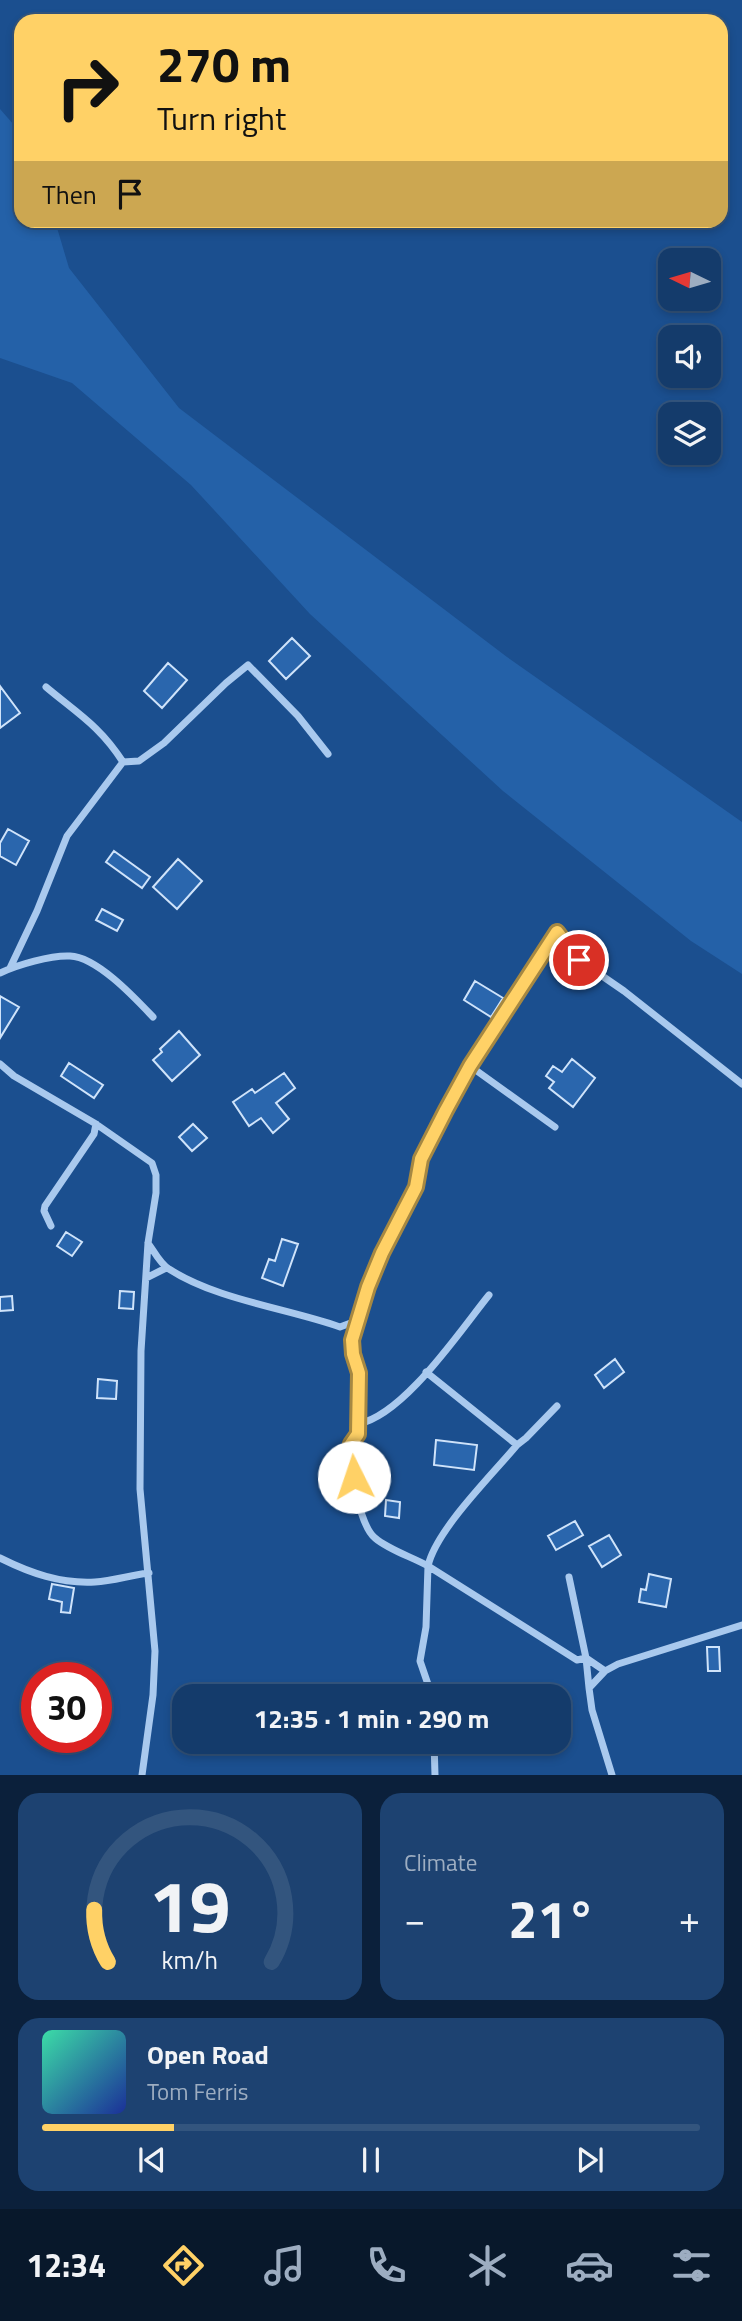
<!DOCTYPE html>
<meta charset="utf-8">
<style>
:root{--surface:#143b6b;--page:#1d4271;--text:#f1f3f6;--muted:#9dadc1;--line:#33557e;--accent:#ffd166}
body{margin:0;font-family:"Titillium Web",sans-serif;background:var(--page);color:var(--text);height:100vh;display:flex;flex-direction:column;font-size:26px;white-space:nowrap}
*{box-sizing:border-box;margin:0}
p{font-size:23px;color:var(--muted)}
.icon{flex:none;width:38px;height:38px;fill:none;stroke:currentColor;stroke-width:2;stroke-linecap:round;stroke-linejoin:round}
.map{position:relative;height:1775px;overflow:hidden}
.side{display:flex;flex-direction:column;gap:18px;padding:18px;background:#0b203b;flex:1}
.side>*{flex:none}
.top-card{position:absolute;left:14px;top:14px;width:714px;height:214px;border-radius:21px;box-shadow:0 4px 10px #0003,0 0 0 2px var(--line);background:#ffd166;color:#111;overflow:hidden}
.needle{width:46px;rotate:275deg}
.buttons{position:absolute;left:658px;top:248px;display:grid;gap:14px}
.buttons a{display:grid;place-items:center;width:63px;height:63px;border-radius:14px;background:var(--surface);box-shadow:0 4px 10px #0003,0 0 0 2px var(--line);font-size:35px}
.speed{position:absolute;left:21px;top:1662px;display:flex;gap:14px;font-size:35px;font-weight:700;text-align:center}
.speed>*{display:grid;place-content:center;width:91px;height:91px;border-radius:50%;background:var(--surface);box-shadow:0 4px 10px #0003,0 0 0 2px var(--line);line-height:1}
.speed .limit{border:10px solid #d22;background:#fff;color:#111}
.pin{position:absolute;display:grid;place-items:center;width:60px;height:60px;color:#fff;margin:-30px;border:4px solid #fff;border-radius:50%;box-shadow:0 2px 7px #0007}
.me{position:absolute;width:77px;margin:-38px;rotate:356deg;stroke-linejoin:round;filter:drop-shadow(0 0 5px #0008)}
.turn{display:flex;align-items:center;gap:24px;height:147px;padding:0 28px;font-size:32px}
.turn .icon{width:91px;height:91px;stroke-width:2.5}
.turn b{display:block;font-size:49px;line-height:60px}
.then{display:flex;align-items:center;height:66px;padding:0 28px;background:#0003;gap:14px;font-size:26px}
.big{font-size:52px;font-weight:700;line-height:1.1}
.side .widget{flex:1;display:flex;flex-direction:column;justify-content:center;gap:10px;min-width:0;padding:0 24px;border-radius:21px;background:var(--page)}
.side .dial{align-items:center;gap:0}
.dial svg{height:182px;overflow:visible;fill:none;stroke:var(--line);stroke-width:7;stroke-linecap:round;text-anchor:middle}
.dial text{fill:var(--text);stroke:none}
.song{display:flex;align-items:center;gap:21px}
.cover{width:84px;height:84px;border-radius:10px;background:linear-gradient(135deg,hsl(160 70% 55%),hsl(230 70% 35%))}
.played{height:7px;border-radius:4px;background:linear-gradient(90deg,var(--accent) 20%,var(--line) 20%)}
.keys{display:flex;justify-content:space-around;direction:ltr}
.heat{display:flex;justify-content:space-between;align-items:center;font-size:38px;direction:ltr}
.side .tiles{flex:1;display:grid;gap:18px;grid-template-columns:1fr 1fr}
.widget:last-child{grid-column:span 2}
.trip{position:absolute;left:172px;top:1684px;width:399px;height:70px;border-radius:21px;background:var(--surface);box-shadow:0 4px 10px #0003,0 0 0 2px var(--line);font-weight:700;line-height:70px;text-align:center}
.tabs{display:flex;height:112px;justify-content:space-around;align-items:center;background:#08182b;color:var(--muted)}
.tabs .icon{width:49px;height:49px}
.tabs .current{color:var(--accent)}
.tabs b{font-size:32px;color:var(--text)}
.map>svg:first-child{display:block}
</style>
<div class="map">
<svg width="742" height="1775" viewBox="0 0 742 1775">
<rect width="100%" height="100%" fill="#1b4f8f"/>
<path fill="#2461a8" d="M0,109L21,133V220L55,221L69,268L179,408L507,657L742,822V974L691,941L503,791L310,614L191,485L72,383L0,358Z"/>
<path fill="#2a66ad" stroke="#cfe3fa" stroke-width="2" d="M292,638L310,656L286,679L269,661Z
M168,663L187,680L162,708L144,691Z
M0,686L20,713L0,728Z
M8,829L29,841L16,865L0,856V843Z
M114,851L150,877L142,888L106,862Z
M178,859L202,881L177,909L153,887Z
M102,909L123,920L117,931L96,920Z
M475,981L503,998L491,1017L464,1000Z
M0,996L19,1007L0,1038Z
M179,1031L200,1055L172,1081L153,1060L162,1052L160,1049Z
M572,1059L595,1078L573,1107L549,1088L554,1082L546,1076L553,1066L562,1072Z
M69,1063L103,1085L94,1098L61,1076Z
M284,1073L295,1088L276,1103L289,1119L273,1133L261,1118L249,1126L233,1102L252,1089L255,1093Z
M193,1124L207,1138L192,1151L179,1137Z
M66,1232L82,1242L72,1256L57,1246Z
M282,1239L298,1244L283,1286L262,1278L269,1259L275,1261Z
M120,1291L134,1292L133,1309L119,1308Z
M12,1296L13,1310L0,1311V1297Z
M615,1359L624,1372L604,1388L595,1375Z
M98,1379L117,1381L116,1399L97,1398Z
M436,1440L477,1445L474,1470L434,1465Z
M386,1500L400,1502L399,1518L385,1516Z
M575,1521L583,1535L556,1550L548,1536Z
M609,1535L621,1555L602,1567L589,1546Z
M649,1574L671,1579L666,1607L639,1602L641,1589L646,1590Z
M52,1584L74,1588L70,1613L61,1612L62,1602L49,1599Z
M707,1647H719L720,1671H708Z"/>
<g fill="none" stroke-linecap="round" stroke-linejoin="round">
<path stroke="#a9c9ee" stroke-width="7" d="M123,762L139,761L164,743L226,683L248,665L298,716L328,754
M10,968L37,911L67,836L123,762C100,726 77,713 46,687
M0,973C17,965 51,955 70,956C97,957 135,998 153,1017
M0,1064L14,1076L96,1124L152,1163L156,1175V1193L148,1243L141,1351L140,1489L155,1651L153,1695L142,1775
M470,1066L555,1127
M51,1226L44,1211L45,1206L94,1134L96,1124
M148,1243C154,1251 160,1264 169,1269C217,1300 286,1308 340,1327L356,1321L382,1253L416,1187L421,1159L446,1110L470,1066L557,932L579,960L624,991L742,1084
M146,1278L166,1268
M356,1321C351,1345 355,1349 358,1372C361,1388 359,1408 358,1424C404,1415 459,1332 489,1295
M426,1372L517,1445
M358,1424C358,1436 351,1443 351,1455C350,1473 361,1527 375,1538C389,1550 412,1557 428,1566C436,1530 492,1475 517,1445L526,1438L557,1406
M0,1558C30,1573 61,1584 95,1582C113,1581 131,1575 149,1573
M428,1566L577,1660L586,1658L589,1688
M428,1566L426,1627L420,1661L432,1696
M569,1577L586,1658L605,1671
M434,1741L435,1775
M612,1775L592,1710L589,1688L605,1671L618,1664L742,1625"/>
</g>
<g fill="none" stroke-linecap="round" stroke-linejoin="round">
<defs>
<path id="route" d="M354,1477L350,1458L351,1444L358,1434L359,1373L353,1354L352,1340L368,1287L382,1253L416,1187L421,1159L446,1110L470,1066L557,932L579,960"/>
</defs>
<use href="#route" stroke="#a68842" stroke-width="18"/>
<use href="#route" stroke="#ffd166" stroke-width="12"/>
</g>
</svg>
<div class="buttons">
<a><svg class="needle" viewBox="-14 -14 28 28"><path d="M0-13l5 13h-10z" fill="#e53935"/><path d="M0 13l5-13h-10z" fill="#9dadc1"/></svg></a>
<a><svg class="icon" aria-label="sound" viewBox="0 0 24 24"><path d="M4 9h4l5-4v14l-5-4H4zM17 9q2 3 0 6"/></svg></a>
<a><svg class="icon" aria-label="layers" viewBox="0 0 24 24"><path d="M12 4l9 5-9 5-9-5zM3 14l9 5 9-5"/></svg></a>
</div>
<div class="speed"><div class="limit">30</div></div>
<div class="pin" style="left:579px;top:960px;background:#d93025"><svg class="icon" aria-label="arrive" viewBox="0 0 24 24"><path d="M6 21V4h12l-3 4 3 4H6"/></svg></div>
<svg class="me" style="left:354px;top:1477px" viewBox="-20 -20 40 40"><circle r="19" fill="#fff"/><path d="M0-13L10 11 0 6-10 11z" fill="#ffd166"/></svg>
<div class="trip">12:35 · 1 min · 290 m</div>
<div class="top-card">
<div class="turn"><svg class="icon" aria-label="right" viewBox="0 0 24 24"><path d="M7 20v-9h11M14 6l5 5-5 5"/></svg><div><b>270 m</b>Turn right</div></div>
<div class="then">Then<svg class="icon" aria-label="arrive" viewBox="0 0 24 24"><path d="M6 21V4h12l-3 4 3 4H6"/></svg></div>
</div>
</div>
<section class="side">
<div class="tiles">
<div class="widget dial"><svg viewBox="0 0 100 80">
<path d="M14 69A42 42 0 1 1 86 69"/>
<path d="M14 69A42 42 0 0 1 8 46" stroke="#ffd166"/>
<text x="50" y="56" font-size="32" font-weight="700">19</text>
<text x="50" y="72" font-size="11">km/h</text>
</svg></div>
<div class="widget"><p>Climate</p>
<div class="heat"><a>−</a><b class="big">21°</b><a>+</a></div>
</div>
<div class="widget">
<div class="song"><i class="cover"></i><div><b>Open Road</b><p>Tom Ferris</p></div></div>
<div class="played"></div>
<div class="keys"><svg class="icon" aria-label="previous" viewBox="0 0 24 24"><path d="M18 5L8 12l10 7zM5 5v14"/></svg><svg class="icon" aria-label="pause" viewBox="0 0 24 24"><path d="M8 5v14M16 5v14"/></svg><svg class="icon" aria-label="next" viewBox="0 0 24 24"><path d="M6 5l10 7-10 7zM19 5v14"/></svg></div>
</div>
</div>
</section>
<nav class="tabs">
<b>12:34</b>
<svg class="icon current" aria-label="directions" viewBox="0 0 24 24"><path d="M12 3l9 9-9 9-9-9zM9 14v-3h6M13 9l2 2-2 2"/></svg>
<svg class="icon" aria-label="music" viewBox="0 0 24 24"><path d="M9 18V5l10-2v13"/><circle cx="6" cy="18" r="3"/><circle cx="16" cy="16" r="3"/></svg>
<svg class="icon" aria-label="phone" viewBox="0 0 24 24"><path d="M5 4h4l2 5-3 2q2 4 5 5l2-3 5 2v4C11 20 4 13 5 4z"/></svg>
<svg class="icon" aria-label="climate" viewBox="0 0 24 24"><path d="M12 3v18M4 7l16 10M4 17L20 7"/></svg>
<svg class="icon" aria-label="car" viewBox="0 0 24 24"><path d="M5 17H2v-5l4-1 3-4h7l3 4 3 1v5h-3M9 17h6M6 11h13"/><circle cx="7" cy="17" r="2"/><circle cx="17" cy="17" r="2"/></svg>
<svg class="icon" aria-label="filters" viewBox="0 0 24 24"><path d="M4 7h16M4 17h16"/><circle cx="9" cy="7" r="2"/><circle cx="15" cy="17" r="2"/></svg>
</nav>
